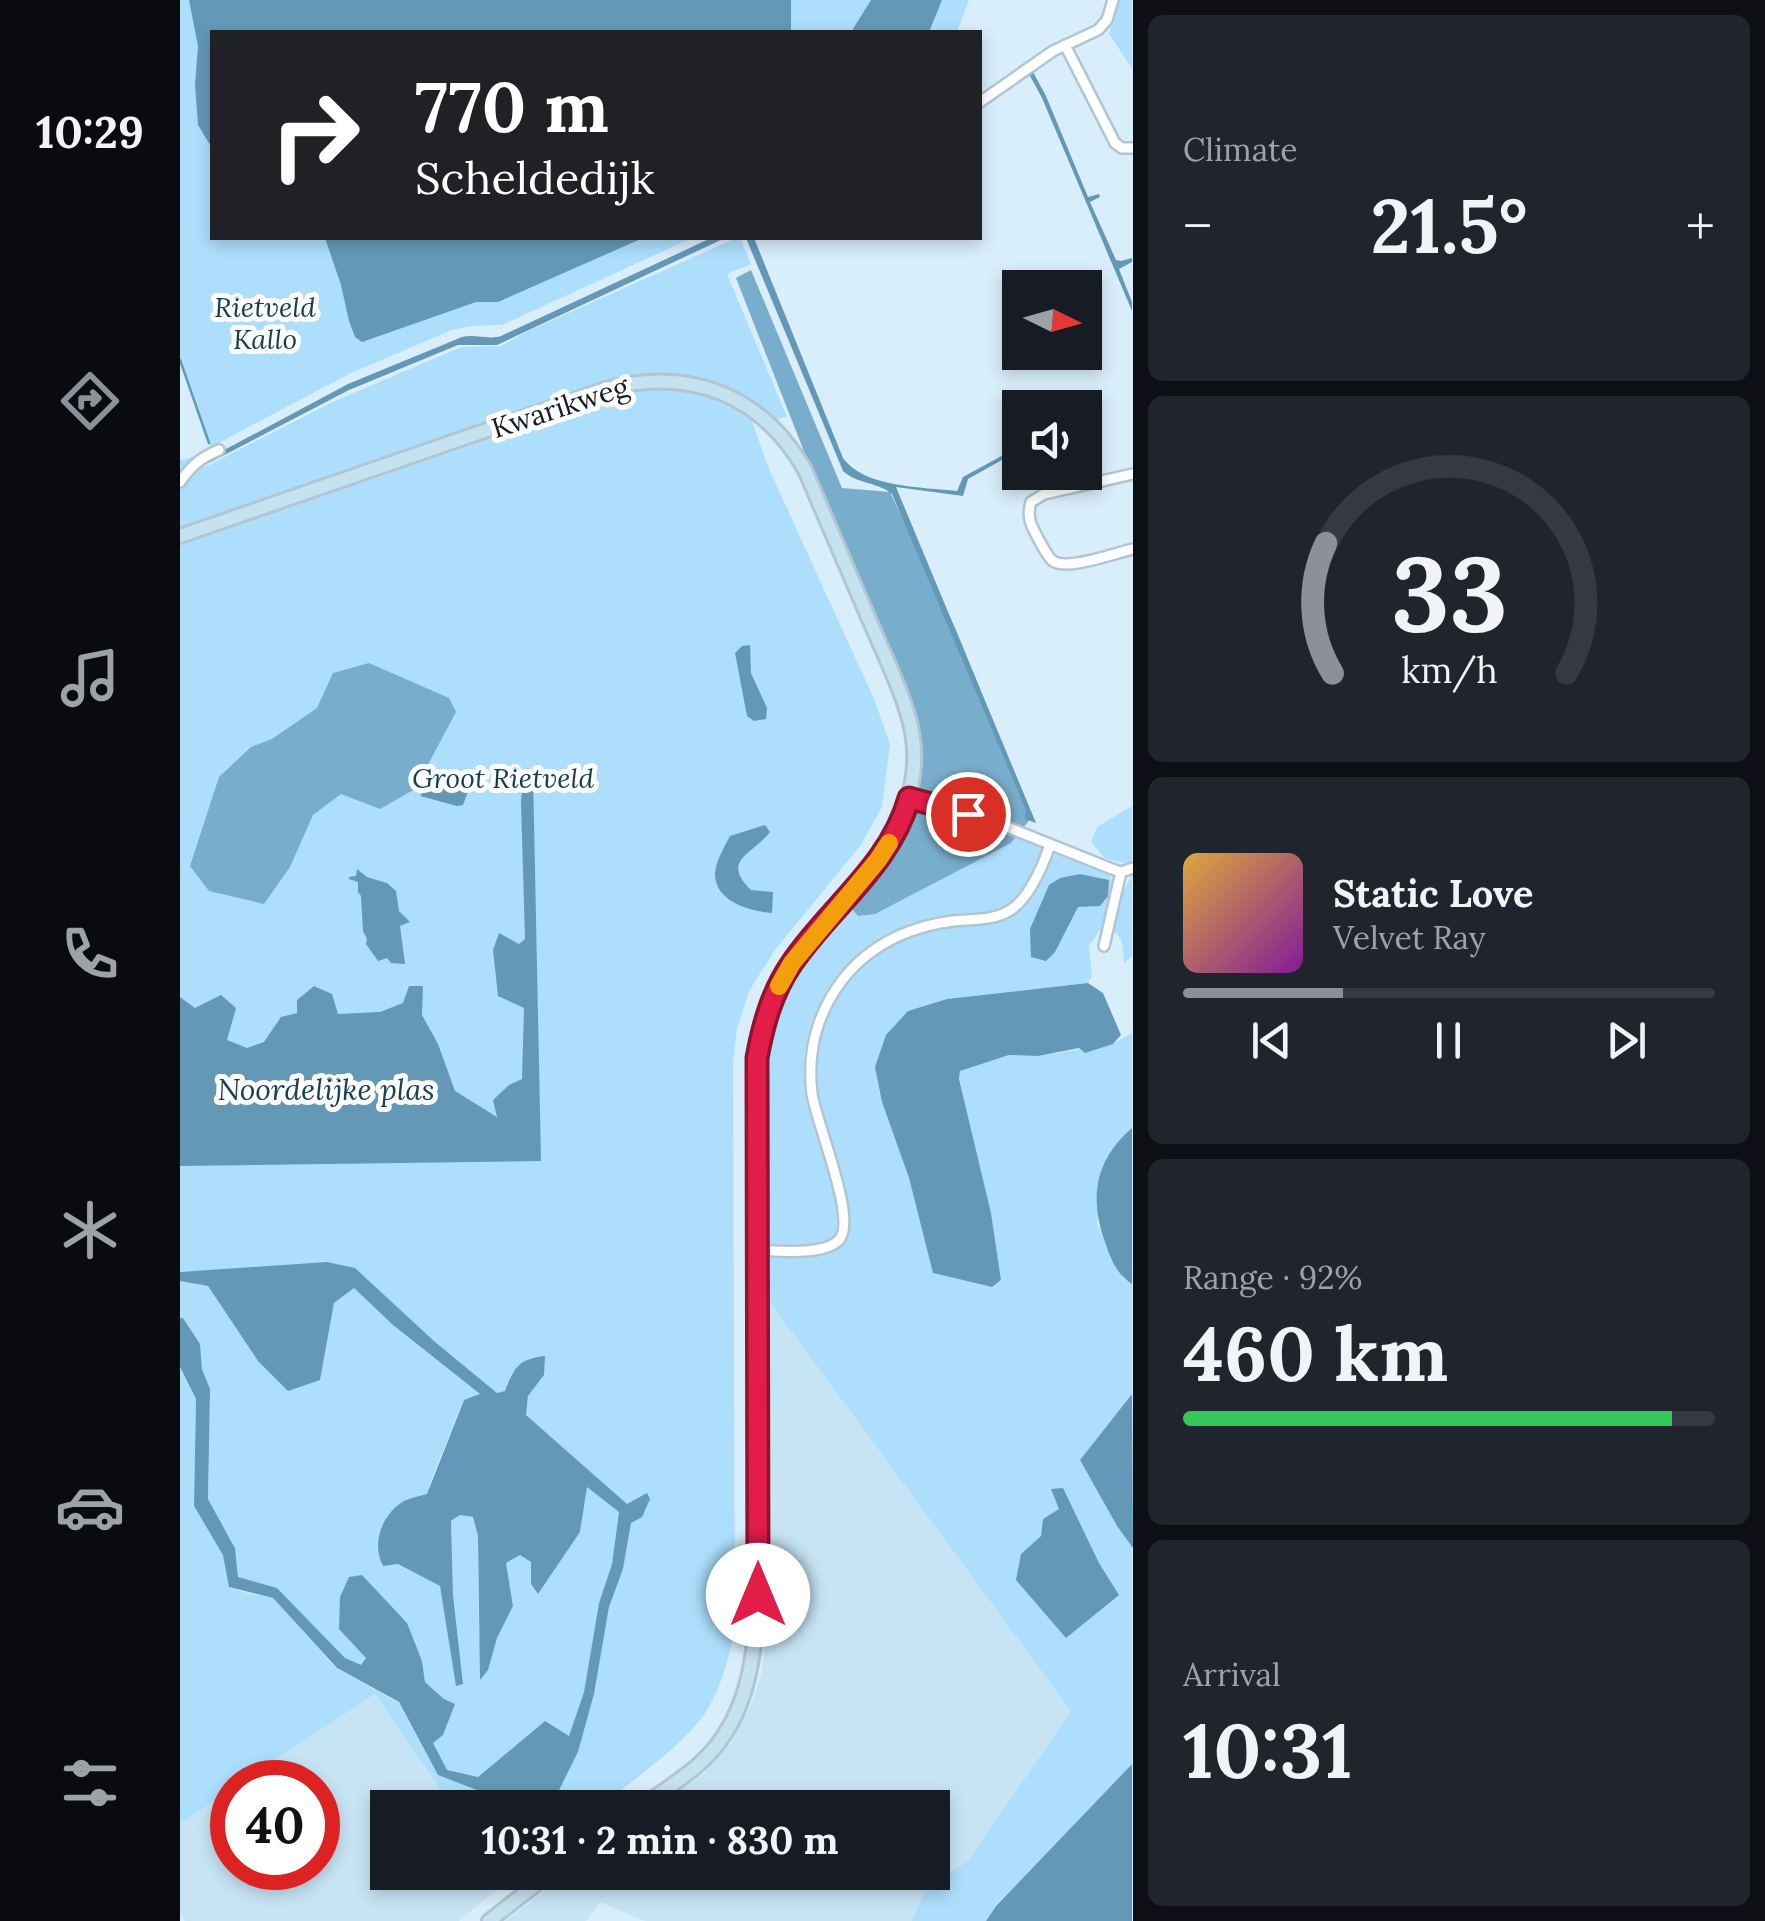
<!DOCTYPE html>
<meta charset="utf-8">
<style>
:root{--surface:#171b24;--page:#20242c;--text:#f1f3f6;--muted:#9ea1a6;--line:#363941;--accent:#8c9099}
body{margin:0;font-family:Lora,serif;background:var(--page);color:var(--text);height:100vh;display:flex;flex-direction:column;font-size:38px;white-space:nowrap}
*{box-sizing:border-box;margin:0}
p{font-size:32px;color:var(--muted)}
.icon{flex:none;width:55px;height:55px;fill:none;stroke:currentColor;stroke-width:2;stroke-linecap:round;stroke-linejoin:round}
.map{position:relative;flex:1;overflow:hidden}
.sheet{display:flex;flex-direction:column;gap:15px;padding:15px;background:#0d0f14;width:632px}
.sheet>*{flex:none}
.hud{position:absolute;left:30px;top:30px;width:772px;height:210px;border-radius:0px;box-shadow:0 5px 15px #0003;background:#202124;color:#fff;overflow:hidden}
.needle{width:65px;rotate:95deg}
.controls{position:absolute;left:822px;top:270px;display:grid;gap:20px}
.controls a{display:grid;place-items:center;width:100px;height:100px;border-radius:0px;background:var(--surface);box-shadow:0 5px 15px #0003;font-size:50px}
.speed{position:absolute;left:30px;top:1760px;display:flex;gap:20px;font-size:50px;font-weight:700;text-align:center}
.speed>*{display:grid;place-content:center;width:130px;height:130px;border-radius:50%;background:var(--surface);box-shadow:0 5px 15px #0003;line-height:1}
.speed .limit{border:15px solid #d22;background:#fff;color:#111}
.pin{position:absolute;display:grid;place-items:center;width:85px;height:85px;color:#fff;margin:-42px;border:5px solid #fff;border-radius:50%;box-shadow:0 2px 10px #0007}
.me{position:absolute;width:110px;margin:-55px;rotate:0deg;stroke-linejoin:round;filter:drop-shadow(0 0 8px #0008)}
.turn{display:flex;align-items:center;gap:35px;height:210px;padding:0 40px;font-size:45px}
.turn .icon{width:130px;height:130px;stroke-width:2.5}
.turn b{display:block;font-size:70px;line-height:85px}
.big{font-size:75px;font-weight:700;line-height:1.1}
.sheet .card{flex:1;display:flex;flex-direction:column;justify-content:center;gap:15px;min-width:0;padding:0 35px;border-radius:15px;background:var(--page)}
.sheet .dial{align-items:center;gap:0}
.dial svg{height:260px;overflow:visible;fill:none;stroke:var(--line);stroke-width:7;stroke-linecap:round;text-anchor:middle}
.dial text{fill:var(--text);stroke:none}
.song{display:flex;align-items:center;gap:30px}
.cover{width:120px;height:120px;border-radius:15px;background:linear-gradient(135deg,hsl(40 70% 55%),hsl(290 70% 35%))}
.played{height:10px;border-radius:5px;background:linear-gradient(90deg,var(--accent) 30%,var(--line) 30%)}
.keys{display:flex;justify-content:space-around;direction:ltr}
.heat{display:flex;justify-content:space-between;align-items:center;font-size:55px;direction:ltr}
.charge{height:15px;border-radius:8px;background:linear-gradient(90deg,#34c759 92%,var(--line) 0)}
.trip{position:absolute;left:190px;top:1790px;width:580px;height:100px;border-radius:0px;background:var(--surface);box-shadow:0 5px 15px #0003;font-weight:700;line-height:100px;text-align:center}
main{display:flex;flex:1;min-height:0}
.dock{display:flex;flex-direction:column;width:180px;justify-content:space-around;align-items:center;background:#090b0e;color:var(--muted)}
.dock .icon{width:70px;height:70px}
.dock .current{color:var(--accent)}
.dock b{font-size:45px;color:var(--text)}
.map>svg:first-child{display:block}
</style>
<main>
<nav class="dock">
<b>10:29</b>
<svg class="icon current" aria-label="directions" viewBox="0 0 24 24"><path d="M12 3l9 9-9 9-9-9zM9 14v-3h6M13 9l2 2-2 2"/></svg>
<svg class="icon" aria-label="music" viewBox="0 0 24 24"><path d="M9 18V5l10-2v13"/><circle cx="6" cy="18" r="3"/><circle cx="16" cy="16" r="3"/></svg>
<svg class="icon" aria-label="phone" viewBox="0 0 24 24"><path d="M5 4h4l2 5-3 2q2 4 5 5l2-3 5 2v4C11 20 4 13 5 4z"/></svg>
<svg class="icon" aria-label="climate" viewBox="0 0 24 24"><path d="M12 3v18M4 7l16 10M4 17L20 7"/></svg>
<svg class="icon" aria-label="car" viewBox="0 0 24 24"><path d="M5 17H2v-5l4-1 3-4h7l3 4 3 1v5h-3M9 17h6M6 11h13"/><circle cx="7" cy="17" r="2"/><circle cx="17" cy="17" r="2"/></svg>
<svg class="icon" aria-label="filters" viewBox="0 0 24 24"><path d="M4 7h16M4 17h16"/><circle cx="9" cy="7" r="2"/><circle cx="15" cy="17" r="2"/></svg>
</nav>
<div class="map">
<svg width="953" height="1921" viewBox="0 0 953 1921">
<rect width="100%" height="100%" fill="#d9eefb"/>
<path fill="#c7e4f5" d="M589,1301L891,1711L789,1861L776,1870L763,1874L753,1873L732,1921H465L420,1902L406,1921H325L389,1873L752,1872V1808L478,1807L526,1772L551,1743L571,1704L581,1676L586,1638L588,1595Z
M195,1694L273,1807L208,1808V1872L342,1873L316,1890L279,1921H5L0,1913V1824L52,1789V1868H138V1782H62Z"/>
<path fill="#addffc" fill-rule="evenodd" d="M0,0H789L777,32H32V238H512L322,325L292,326L272,330L171,373L31,447L0,358Z
M937,0H952V68L929,34Z
M556,238H560L571,264L547,274L607,417L593,420C544,378 486,368 425,384L0,530V460L14,457L25,467L155,401L281,347L321,346L346,332Z
M466,387L507,391L544,401L571,418L589,469L695,701L710,744L702,807L680,846L595,950L569,991L557,1029L553,1062L555,1632C547,1662 540,1694 521,1719C498,1749 450,1782 420,1807H273L195,1694L62,1782H52V1789L0,1824V1367L16,1399L14,1506L44,1555L49,1587L63,1592L93,1598L156,1668L219,1703L258,1775L378,1790L398,1752L414,1694L429,1607L443,1569L451,1523L467,1494L447,1504L346,1415L348,1396L364,1375L332,1372L325,1391L317,1393L254,1341L175,1268L0,1272V545L429,398Z
M952,806V863L950,864L926,859L911,842L917,827Z
M837,836L865,848C856,867 844,893 827,904C811,915 792,912 775,914C709,922 653,960 631,1024C623,1048 622,1075 626,1100C631,1124 667,1215 656,1233C646,1249 600,1244 582,1244V1059L587,1029L616,966L668,904L831,843Z
M871,852L930,876C940,898 924,928 909,945L912,976L908,983L767,999L728,1011L702,1102L729,1178L753,1273L812,1287L821,1280L811,1214L779,1079L780,1071L829,1055L858,1056L933,1044L952,1033V1128L930,1152L917,1222L931,1259L944,1279L952,1284V1394L900,1460L937,1526L952,1547V1764L816,1905L806,1921H732L753,1873C768,1875 777,1869 789,1860L891,1711L589,1301L590,1255C611,1256 646,1261 663,1244C685,1221 643,1126 638,1097C634,1075 635,1051 642,1029C661,970 713,935 772,927C792,924 813,926 831,916C852,903 862,873 871,852ZM879,1509L939,1595L841,1554L861,1536Z
M952,876V956L944,963C943,950 944,937 932,930L944,889Z
M0,1281L28,1286L78,1361L140,1380L154,1303L174,1288L213,1325L301,1395L283,1401L253,1476L247,1495L226,1500L218,1564L260,1586L283,1684L273,1595L271,1522L280,1515L294,1518L298,1536L299,1637L308,1669L317,1638L333,1606L326,1563L340,1555L351,1562V1584L358,1594L400,1532L407,1486L439,1512L432,1564L419,1603L404,1692L389,1737L364,1722L298,1777L266,1770L253,1743L264,1699L245,1682L242,1661L202,1598L182,1575L186,1658L181,1666L165,1658L97,1588L58,1577L55,1547L28,1499L30,1389L22,1369L20,1344L3,1318H0Z"/>
<path fill="#79adcc" d="M571,270L662,488L710,492L776,630L852,817L831,843L695,914L678,916L668,904C692,872 728,838 734,797C737,779 737,760 738,742L556,278Z
M189,663L269,698L276,712L235,789L200,809L161,794L133,815L110,867L84,904L29,891L10,866L39,777L71,747L92,739L137,708L153,673Z"/>
<path fill="#6498b7" d="M9,0H611V32H32V148L18,125L15,85L18,46Z
M691,0H762L749,32H671Z
M852,70L866,96L908,197L919,194L920,197L910,202L936,260L941,261L952,258V262L939,269L952,302V311L862,98L849,74Z
M145,238H463L318,302H296L182,342L175,337L169,321L161,285Z
M531,238H545L317,345H278L169,390L29,463L33,456L168,384L282,337C295,334 309,340 321,336Z
M566,238H574L663,458C684,488 743,487 777,491L783,477L840,446V450L788,479L783,496L716,487L856,823L845,819L846,810L712,494C698,482 677,484 663,471Z
M570,645L571,673L587,708L586,719L574,721L567,716L555,653L562,646Z
M344,770L353,772L361,1161L0,1166V997L15,1008L41,995L56,1008L47,1040L67,1048L84,1042L101,1017L117,1013V1000L134,986L152,994L158,1014L200,1012L223,1003L229,986H243L242,1015L258,1044L275,1091L317,1117L313,1100L329,1085L342,1079L344,1008L318,996L313,950L319,933L339,944L345,939L341,802Z
M276,774L286,782L292,790L287,794L283,805L277,806L240,796L257,776Z
M585,825L590,832C573,854 540,860 571,890L593,892L592,913C570,911 536,902 535,875C535,862 544,848 550,836Z
M177,869L187,877L207,883L216,891L219,911L230,922L220,926L225,964L211,963L207,958L198,961L186,944L187,939L183,931L181,896L178,892V882L169,879V877L176,876Z
M900,874L929,880L928,896L920,906L898,907L875,952L866,961L851,957L850,929L869,885L880,878Z
M908,983L923,993L941,1035L933,1044L905,1053L899,1048L858,1056L829,1055L780,1071L779,1079L811,1213L821,1280L812,1287L753,1273L729,1178L702,1102L695,1067L706,1035L728,1011L767,999Z
M952,1128V1284C938,1275 931,1261 926,1245C909,1199 914,1161 952,1128Z
M147,1262L175,1268L254,1341L317,1393L325,1391C334,1368 338,1359 365,1356L364,1375L348,1396L346,1415L447,1504L467,1493L470,1499L462,1517L451,1523L443,1569L429,1607L414,1694L398,1752L379,1790L341,1801L315,1797L258,1775L219,1702L157,1668L93,1598L49,1587L43,1555L14,1506L16,1399L0,1367V1318H3L20,1344L22,1369L30,1389L28,1499L55,1548L58,1577L97,1588L165,1658L181,1665L186,1658L159,1629L160,1597L169,1577L182,1575L227,1623L242,1661L245,1682L264,1699L275,1704L263,1735L253,1743L267,1770L298,1777L365,1721L389,1736L404,1692L419,1603L432,1564L439,1512L407,1487L400,1532L358,1594L351,1584V1562L340,1555L326,1563L333,1606L317,1638L308,1670L300,1680L298,1536L293,1517L280,1515L271,1521L273,1595L283,1684L276,1686L260,1586L218,1564L203,1566C191,1543 202,1514 224,1501C230,1498 240,1496 247,1494L284,1400L300,1394L213,1325L174,1288L154,1303L140,1380L108,1391L78,1361L28,1286L0,1281V1272Z
M952,1394L953,1547H952L937,1526L900,1460Z
M883,1488L919,1563L939,1595L886,1638L836,1580L841,1554L861,1536L863,1519L879,1509L871,1489Z
M952,1764V1921H806L816,1906Z"/>
<g fill="none" stroke-linecap="round" stroke-linejoin="round">
<path stroke="#6498b7" stroke-width="2.5" d="M0,360L29,443"/>
<defs>
<path id="street" d="M885,45L935,143L942,148H953
M800,102L873,51L918,30L927,20L933,0
M953,474L864,494L851,502C846,518 852,527 859,540C863,547 867,556 873,561C887,571 935,553 953,549
M0,482C11,466 20,458 39,450
M729,798L817,823L932,869L941,872L953,868
M924,946L941,872
M577,1250C598,1251 643,1256 659,1240C678,1221 636,1122 632,1094C629,1069 631,1044 640,1020C663,961 711,929 773,921C793,919 815,921 832,909C850,896 863,865 870,845"/>
<path id="secondary" d="M0,536L426,389C510,367 581,394 625,470C647,521 669,573 691,624C703,652 717,680 726,709C749,776 721,833 679,884C627,945 592,976 577,1059L578,1595C575,1658 568,1722 517,1766C499,1781 479,1794 460,1808
M309,1921L372,1872"/>
</defs>
<use href="#street" stroke="#b1c5d2" stroke-width="14"/>
<use href="#secondary" stroke="#b1c5d2" stroke-width="18"/>
<use href="#street" stroke="#fff" stroke-width="9"/>
<use href="#secondary" stroke="#c5e2f0" stroke-width="12"/>
</g>
<g fill="none" stroke-linecap="round" stroke-linejoin="round">
<defs>
<path id="route" d="M578,1595L577,1058C583,1025 592,992 612,963C650,907 710,866 729,798L788,814"/>
</defs>
<use href="#route" stroke="#92132f" stroke-width="25"/>
<use href="#route" stroke="#e11d48" stroke-width="18"/>
<path stroke="#f59e0b" stroke-width="18" d="M599,986L612,963L698,860L709,843"/>
</g>
<g text-anchor="middle" dominant-baseline="central" stroke-width="10" stroke-linejoin="round" paint-order="stroke">
<g font-size="28" font-style="italic" fill="#143f56" stroke="#fff">
<text x="85" y="307">Rietveld<tspan x="85" dy="32">Kallo</tspan></text>
<text x="323" y="778">Groot Rietveld</text>
</g>
<g font-size="28" fill="#161d22" stroke="#fff">
<text transform="translate(380 407) rotate(-18)">Kwarikweg</text>
</g>
<g font-size="30" font-style="italic" fill="#164157" stroke="#fff">
<text x="146" y="1089">Noordelijke plas</text>
</g>
</g>
</svg>
<div class="controls">
<a><svg class="needle" viewBox="-14 -14 28 28"><path d="M0-13l5 13h-10z" fill="#e53935"/><path d="M0 13l5-13h-10z" fill="#9ea1a6"/></svg></a>
<a><svg class="icon" aria-label="sound" viewBox="0 0 24 24"><path d="M4 9h4l5-4v14l-5-4H4zM17 9q2 3 0 6"/></svg></a>
</div>
<div class="speed"><div class="limit">40</div></div>
<div class="pin" style="left:788px;top:814px;background:#d93025"><svg class="icon" aria-label="arrive" viewBox="0 0 24 24"><path d="M6 21V4h12l-3 4 3 4H6"/></svg></div>
<svg class="me" style="left:578px;top:1595px" viewBox="-20 -20 40 40"><circle r="19" fill="#fff"/><path d="M0-13L10 11 0 6-10 11z" fill="#e11d48"/></svg>
<div class="trip">10:31 · 2 min · 830 m</div>
<div class="hud">
<div class="turn"><svg class="icon" aria-label="right" viewBox="0 0 24 24"><path d="M7 20v-9h11M14 6l5 5-5 5"/></svg><div><b>770 m</b>Scheldedijk</div></div>
</div>
</div>
<section class="sheet">
<div class="card"><p>Climate</p>
<div class="heat"><a>−</a><b class="big">21.5°</b><a>+</a></div>
</div>
<div class="card dial"><svg viewBox="0 0 100 80">
<path d="M14 69A42 42 0 1 1 86 69"/>
<path d="M14 69A42 42 0 0 1 12 29" stroke="#8c9099"/>
<text x="50" y="56" font-size="32" font-weight="700">33</text>
<text x="50" y="72" font-size="11">km/h</text>
</svg></div>
<div class="card">
<div class="song"><i class="cover"></i><div><b>Static Love</b><p>Velvet Ray</p></div></div>
<div class="played"></div>
<div class="keys"><svg class="icon" aria-label="previous" viewBox="0 0 24 24"><path d="M18 5L8 12l10 7zM5 5v14"/></svg><svg class="icon" aria-label="pause" viewBox="0 0 24 24"><path d="M8 5v14M16 5v14"/></svg><svg class="icon" aria-label="next" viewBox="0 0 24 24"><path d="M6 5l10 7-10 7zM19 5v14"/></svg></div>
</div>
<div class="card"><p>Range · 92%</p><b class="big">460 km</b><div class="charge"></div></div>
<div class="card"><p>Arrival</p><b class="big">10:31</b></div>
</section>
</main>
